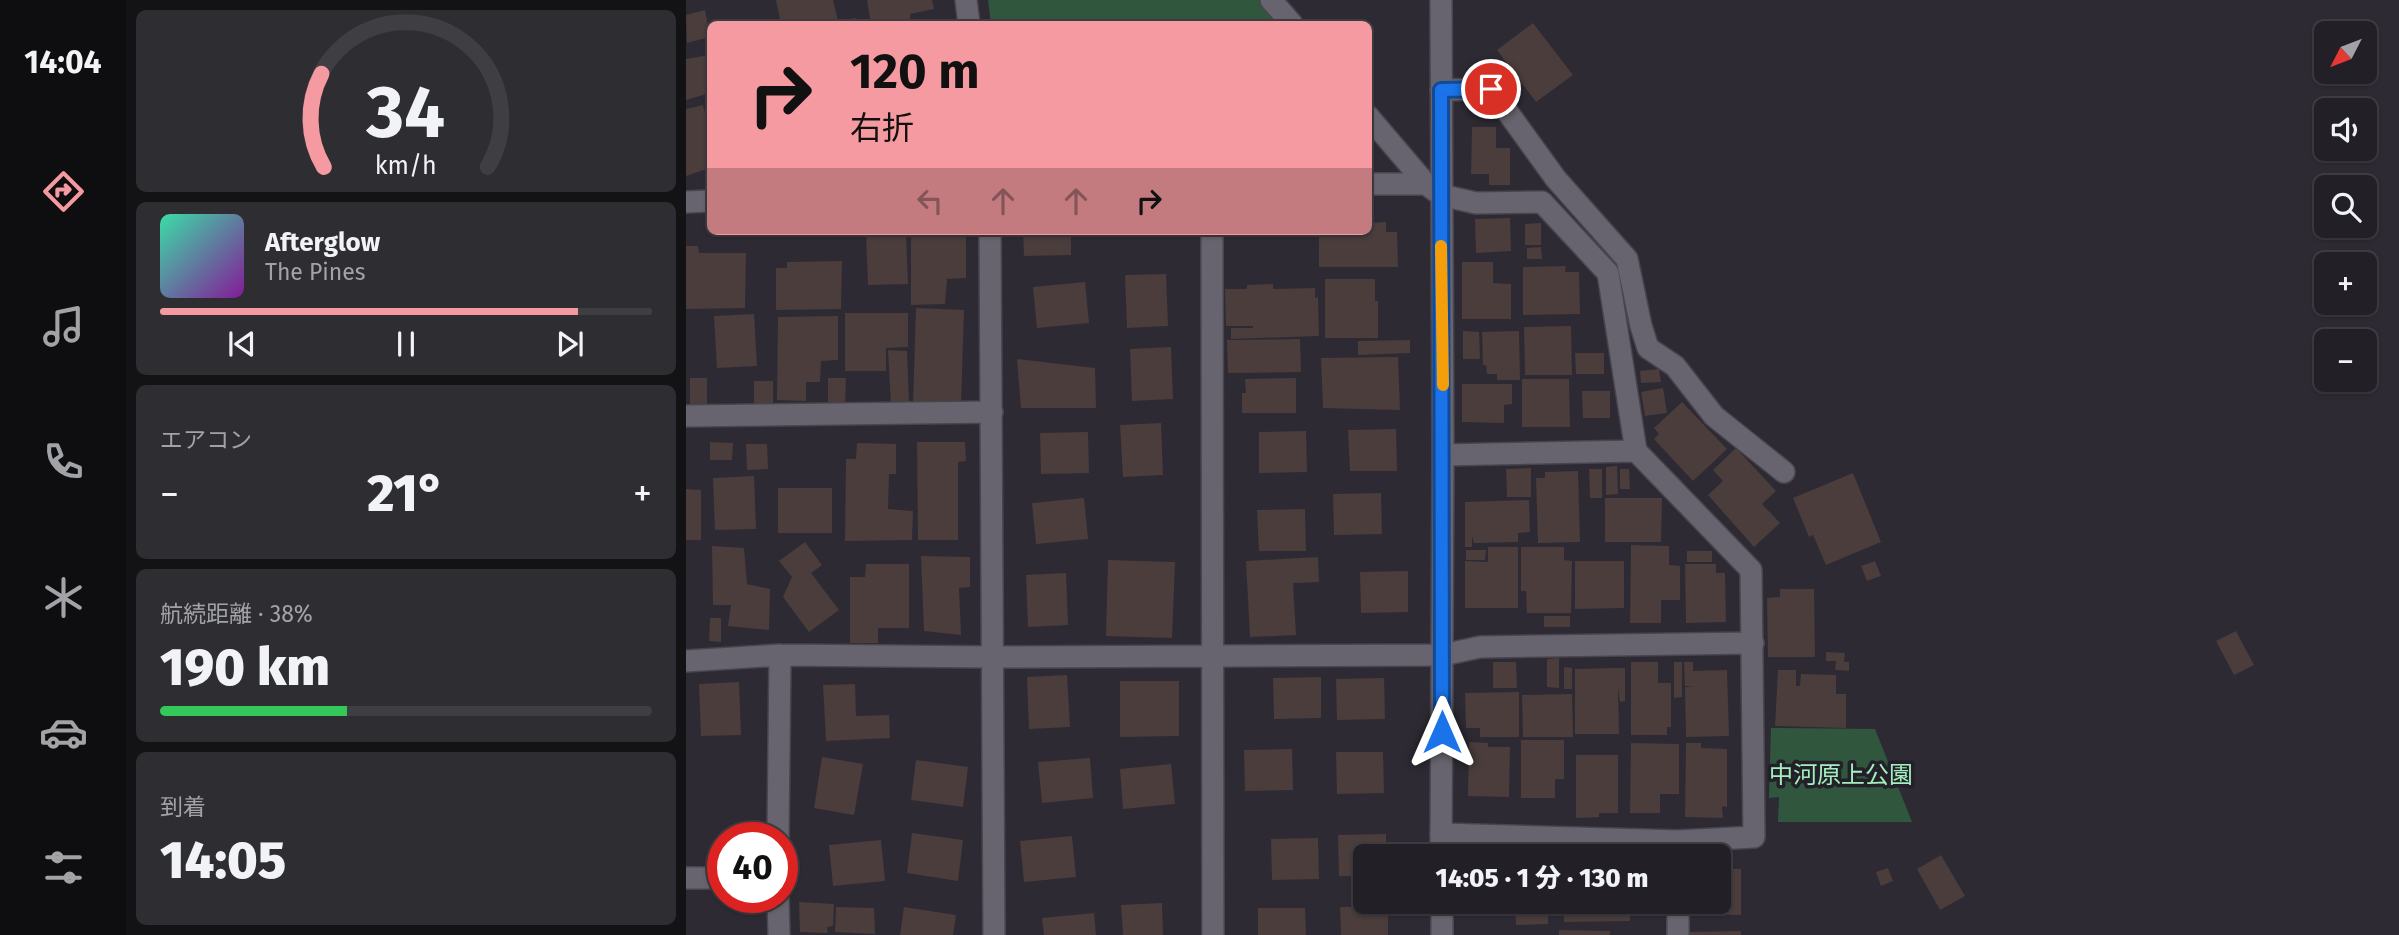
<!DOCTYPE html>
<html lang="ja">
<meta charset="utf-8">
<style>
:root{--surface:#222026;--page:#2e2d32;--text:#f1f3f6;--muted:#a2a3a7;--line:#3f3e43;--accent:#f49aa0}
body{margin:0;font-family:"Fira Sans","Noto Sans JP",sans-serif;background:var(--page);color:var(--text);height:100vh;display:flex;flex-direction:column;font-size:26px;white-space:nowrap}
*{box-sizing:border-box;margin:0}
p{font-size:23px;color:var(--muted)}
.icon{flex:none;width:38px;height:38px;fill:none;stroke:currentColor;stroke-width:2;stroke-linecap:round;stroke-linejoin:round}
.map{position:relative;flex:1;overflow:hidden}
.panel{display:flex;flex-direction:column;gap:10px;padding:10px;background:#131215;width:560px}
.panel>*{flex:none}
.guide{position:absolute;left:21px;top:21px;width:665px;height:214px;border-radius:10px;box-shadow:0 2px 5px #0004,0 0 0 2px var(--line);background:#f49aa0;color:#111;overflow:hidden}
.needle{width:46px;rotate:228deg}
.fabs{position:absolute;left:1628px;top:21px;display:grid;gap:14px}
.fabs a{display:grid;place-items:center;width:63px;height:63px;border-radius:10px;background:var(--surface);box-shadow:0 2px 5px #0004,0 0 0 2px var(--line);font-size:35px}
.speed{position:absolute;left:21px;top:822px;display:flex;gap:14px;font-size:35px;font-weight:700;text-align:center}
.speed>*{display:grid;place-content:center;width:91px;height:91px;border-radius:50%;background:var(--surface);box-shadow:0 2px 5px #0004,0 0 0 2px var(--line);line-height:1}
.speed .limit{border:10px solid #d22;background:#fff;color:#111}
.pin{position:absolute;display:grid;place-items:center;width:60px;height:60px;color:#fff;margin:-30px;border:4px solid #fff;border-radius:50%;box-shadow:0 2px 7px #0007}
.me{position:absolute;width:77px;margin:-38px;rotate:0deg;stroke-linejoin:round;filter:drop-shadow(0 0 5px #0008)}
.turn{display:flex;align-items:center;gap:24px;height:147px;padding:0 28px;font-size:32px}
.turn .icon{width:91px;height:91px;stroke-width:2.5}
.turn b{display:block;font-size:49px;line-height:60px}
.lanes{display:flex;align-items:center;height:66px;padding:0 28px;background:#0003;justify-content:center;gap:35px;direction:ltr}
.lanes .off{opacity:.35}
.big{font-size:52px;font-weight:800;line-height:1.1}
.panel .card{flex:1;display:flex;flex-direction:column;justify-content:center;gap:10px;min-width:0;padding:0 24px;border-radius:10px;background:var(--page)}
.panel .dial{align-items:center;gap:0}
.dial svg{height:182px;overflow:visible;fill:none;stroke:var(--line);stroke-width:7;stroke-linecap:round;text-anchor:middle}
.dial text{fill:var(--text);stroke:none}
.song{display:flex;align-items:center;gap:21px}
.cover{width:84px;height:84px;border-radius:10px;background:linear-gradient(135deg,hsl(160 70% 55%),hsl(290 70% 35%))}
.played{height:7px;border-radius:4px;background:linear-gradient(90deg,var(--accent) 85%,var(--line) 85%)}
.keys{display:flex;justify-content:space-around;direction:ltr}
.heat{display:flex;justify-content:space-between;align-items:center;font-size:38px;direction:ltr}
.charge{height:10px;border-radius:5px;background:linear-gradient(90deg,#34c759 38%,var(--line) 0)}
.trip{position:absolute;left:667px;top:844px;width:378px;height:70px;border-radius:10px;background:var(--surface);box-shadow:0 2px 5px #0004,0 0 0 2px var(--line);font-weight:800;line-height:70px;text-align:center}
main{display:flex;flex:1;min-height:0}
.dock{display:flex;flex-direction:column;width:126px;justify-content:space-around;align-items:center;background:#0e0d0f;color:var(--muted)}
.dock .icon{width:49px;height:49px}
.dock .selected{color:var(--accent)}
.dock b{font-size:32px;color:var(--text)}
.map>svg:first-child{display:block}
</style>
<main>
<nav class="dock">
<b>14:04</b>
<svg class="icon selected" aria-label="directions" viewBox="0 0 24 24"><path d="M12 3l9 9-9 9-9-9zM9 14v-3h6M13 9l2 2-2 2"/></svg>
<svg class="icon" aria-label="music" viewBox="0 0 24 24"><path d="M9 18V5l10-2v13"/><circle cx="6" cy="18" r="3"/><circle cx="16" cy="16" r="3"/></svg>
<svg class="icon" aria-label="phone" viewBox="0 0 24 24"><path d="M5 4h4l2 5-3 2q2 4 5 5l2-3 5 2v4C11 20 4 13 5 4z"/></svg>
<svg class="icon" aria-label="climate" viewBox="0 0 24 24"><path d="M12 3v18M4 7l16 10M4 17L20 7"/></svg>
<svg class="icon" aria-label="car" viewBox="0 0 24 24"><path d="M5 17H2v-5l4-1 3-4h7l3 4 3 1v5h-3M9 17h6M6 11h13"/><circle cx="7" cy="17" r="2"/><circle cx="17" cy="17" r="2"/></svg>
<svg class="icon" aria-label="filters" viewBox="0 0 24 24"><path d="M4 7h16M4 17h16"/><circle cx="9" cy="7" r="2"/><circle cx="15" cy="17" r="2"/></svg>
</nav>
<section class="panel">
<div class="card dial"><svg viewBox="0 0 100 80">
<path d="M14 69A42 42 0 1 1 86 69"/>
<path d="M14 69A42 42 0 0 1 13 28" stroke="#f49aa0"/>
<text x="50" y="56" font-size="32" font-weight="700">34</text>
<text x="50" y="72" font-size="11">km/h</text>
</svg></div>
<div class="card">
<div class="song"><i class="cover"></i><div><b>Afterglow</b><p>The Pines</p></div></div>
<div class="played"></div>
<div class="keys"><svg class="icon" aria-label="previous" viewBox="0 0 24 24"><path d="M18 5L8 12l10 7zM5 5v14"/></svg><svg class="icon" aria-label="pause" viewBox="0 0 24 24"><path d="M8 5v14M16 5v14"/></svg><svg class="icon" aria-label="next" viewBox="0 0 24 24"><path d="M6 5l10 7-10 7zM19 5v14"/></svg></div>
</div>
<div class="card"><p>エアコン</p>
<div class="heat"><a>−</a><b class="big">21°</b><a>+</a></div>
</div>
<div class="card"><p>航続距離 · 38%</p><b class="big">190 km</b><div class="charge"></div></div>
<div class="card"><p>到着</p><b class="big">14:05</b></div>
</section>
<div class="map">
<svg width="1713" height="935" viewBox="0 0 1713 935">
<rect width="100%" height="100%" fill="#2d2a33"/>
<path fill="#31563e" d="M302,0H574L594,24H305Z
M1085,728L1189,729L1226,822H1092L1093,797L1083,798Z"/>
<path fill="#4a3d3b" d="M90,0H147L152,21L170,18L171,24H95Z
M181,0H246L248,9L224,14V21L185,24Z
M19,10L24,37L1,43L0,15Z
M847,23L887,75L850,102L811,50Z
M24,55V93L0,100V59Z
M17,105L24,132V168L0,176V109Z
M786,127H810V148H824V185H803V174H785Z
M824,218L825,251L790,253L789,219Z
M700,222V232H711L712,267H633V231H682V223Z
M855,223V245H839V224Z
M225,231H280V278L261,279L259,304L225,305Z
M337,231H385V255L338,256Z
M220,232L222,284L182,285L180,233Z
M0,246H12L13,253H60L59,308L0,309Z
M855,247L856,259H841V248Z
M156,261L155,309L90,310V268H101V262Z
M776,262H807V283L825,284V319H776Z
M880,266L879,272H893L894,314L837,315V267Z
M480,274L482,326L441,328L439,275Z
M639,279H689V301H692V338H639Z
M399,282L403,323L351,328L347,287Z
M587,284V289L629,288V298L632,297L633,336L545,339V328H567V326H540L539,289H561V285Z
M230,308L278,310L275,405L227,404Z
M159,313H222V347L200,348V371H159Z
M68,314L71,366L31,368L28,316Z
M152,316V360L135,361L134,382H120V401L91,400L92,317Z
M885,326L886,375H839L838,327Z
M777,331L793,332L794,359H777Z
M833,331L834,380H811V374H801L800,365H797L796,332Z
M614,339L615,372L542,373L541,340Z
M724,340V353L672,355V341Z
M485,347L487,399L446,401L444,349Z
M202,350L221,351L223,404L205,405Z
M889,353H918V374H890Z
M712,357L714,410L637,408L635,358Z
M331,359L409,368L410,408H335Z
M973,369L975,382L955,383L954,371Z
M4,378H21V405H4Z
M142,378H160L159,404L142,405Z
M610,378V413H556V393H560L559,379Z
M836,379H883L884,427H836Z
M68,381H87V406H68Z
M776,384H826V404L818,405V423L776,422Z
M977,388L981,413L959,416L955,392Z
M896,391H924V418H897Z
M996,402L1041,449L1007,481L968,439L973,434L968,428Z
M475,423L477,475L437,477L434,425Z
M710,429L711,471H664L662,430Z
M620,431L621,472L573,473V432Z
M402,432L403,473L355,474L354,433Z
M24,442L47,443L46,460H24Z
M231,442H279L280,461L272,462V540H232Z
M171,443L210,444V474H203L202,509L227,511L226,540L159,541L160,459H170Z
M60,444H81L82,469L61,470Z
M1050,448L1090,491L1076,504L1094,523L1068,547L1022,495L1037,481L1027,470Z
M931,466L932,494L920,495V467Z
M845,468V497H821L820,469Z
M903,469H916V498H904Z
M934,469H943L944,489H934Z
M892,471L894,542L852,543L850,478H859V472Z
M1167,473L1195,542L1140,565L1127,535L1123,537L1107,498Z
M68,476L70,529L29,530L27,478Z
M92,488H146V533H92Z
M0,489L15,490V540H0Z
M695,493L696,534L648,535L647,494Z
M398,498L402,539L350,544L346,503Z
M919,498H976L975,542H919Z
M843,500L844,532L832,533V542L788,543L786,536V547H779V502Z
M619,509L620,551H573L571,510Z
M119,542L136,565L125,573L153,610L123,632L97,597L106,577L93,561Z
M945,545L983,546V565L994,566V600H975V623H944Z
M26,546L58,548L61,584L84,589L83,630L42,626L45,605H27Z
M802,547H832V608H779V561L802,562Z
M835,547H878V560L886,561L885,613H841L840,591H835Z
M780,550H800L799,560H780Z
M1001,551H1026V562H1001Z
M235,556L284,557V587L273,588L275,635L238,631Z
M632,557L633,582L607,583L610,635L564,637L560,561Z
M422,560L489,562L486,638L420,636Z
M889,561H938V608L889,609Z
M1189,561L1195,576L1181,581L1175,566Z
M180,564H223V628H192V643H164V577H179Z
M999,564H1030V573H1039L1040,622L1000,623Z
M722,571V612L675,613L674,572Z
M380,573L382,625L342,627L340,575Z
M1094,589H1128L1129,657H1082L1081,598L1094,597Z
M858,616H884V627H858Z
M24,618H35V642L23,641Z
M1550,631L1568,665L1548,675L1530,641Z
M1140,652L1159,653L1158,662H1163V671L1149,670L1150,661H1140Z
M873,658V688L861,687V659Z
M807,662H830L831,688H807Z
M945,662H972V683H985V727H981V735H945Z
M988,662H996V697L988,698Z
M998,662H1007V671L1041,670L1043,736L1000,737L999,687H1009L999,686Z
M878,667L886,668V689H878Z
M928,668H939V701L934,702L932,687L933,734H889V669Z
M1092,670H1110V686H1114L1115,674L1150,675V694H1160V728L1089,726Z
M381,675L384,727L343,729L341,677Z
M635,677V718L588,719L587,678Z
M698,678L699,719L651,720L650,679Z
M434,681H493V736L434,737Z
M53,682L55,735L15,736L13,684Z
M169,684L170,716L203,715L204,738L140,741L137,685Z
M833,692V737H794V728H780L779,693Z
M886,694L887,737H837L836,695Z
M835,740H878V779H869V798H835Z
M783,742L802,743V747H824L823,797L782,796Z
M945,743L993,744V794H974V813H944Z
M1000,743H1015V748L1041,749V807L1036,806L1037,818L999,817Z
M606,749L607,790L559,791L558,750Z
M650,752H697L698,793L651,794Z
M890,755H932V813H913V817L890,818Z
M136,757L177,764L168,815L128,808Z
M404,758L407,798L356,803L352,762Z
M230,760L282,767L277,807L225,800Z
M485,764L489,804L437,809L434,769Z
M226,833L277,840L272,881L221,873Z
M700,834V856H679V876H653L652,835Z
M386,836L390,877L338,882L334,841Z
M632,838L633,879L586,880L585,839Z
M195,840L199,881L147,886L143,845Z
M1255,855L1279,896L1254,910L1231,869Z
M1202,868L1207,881L1195,886L1190,872Z
M1032,869H1055V915L1012,914V901H1032Z
M829,901H862V924L830,925Z
M878,901H944V921L878,922Z
M113,902L148,904L147,926L141,927L142,933L114,932Z
M476,903L477,935H437L435,905Z
M150,907L188,908L189,934L149,932Z
M218,907L270,915L267,935H214Z
M654,907H702V935H655Z
M572,908H619L620,935H572Z
M408,913L410,935H358L356,918Z
M873,930L924,931V935H873Z
M1055,931V935H1003V932Z"/>
<g fill="none" stroke-linecap="round" stroke-linejoin="round">
<defs>
<path id="street" d="M280,0L283,24
M585,0L606,24
M755,90L805,89L870,179L941,259L955,326L962,348L989,366L1028,416L1098,472
M682,116L740,184
M682,184H740L755,195L790,203L856,202L922,273L950,451L1065,570L1068,837L992,841L755,834
M0,202L24,201
M304,231L308,935
M526,231L527,935
M0,416L306,412
M757,455L950,451
M0,661L94,655L308,657L757,655L794,647L1067,643
M92,838L94,655
M0,878H37
M92,898L93,935
M992,935V901"/>
<path id="secondary" d="M755,0L757,455L755,856
M756,901V935"/>
</defs>
<use href="#street" stroke="#48454d" stroke-width="24"/>
<use href="#secondary" stroke="#48454d" stroke-width="24"/>
<use href="#street" stroke="#68646f" stroke-width="21"/>
<use href="#secondary" stroke="#68646f" stroke-width="21"/>
</g>
<g fill="none" stroke-linecap="round" stroke-linejoin="round">
<defs>
<path id="route" d="M756,732L755,90L805,89"/>
</defs>
<use href="#route" stroke="#114b97" stroke-width="18"/>
<use href="#route" stroke="#1a73e8" stroke-width="12"/>
<path stroke="#f59e0b" stroke-width="12" d="M755,246L757,385"/>
</g>
<g text-anchor="middle" dominant-baseline="central" stroke-width="7" stroke-linejoin="round" paint-order="stroke">
<g font-size="24" fill="#a2eebd" stroke="#232029">
<text x="1155" y="775">中河原上公園</text>
</g>
</g>
</svg>
<div class="fabs">
<a><svg class="needle" viewBox="-14 -14 28 28"><path d="M0-13l5 13h-10z" fill="#e53935"/><path d="M0 13l5-13h-10z" fill="#a2a3a7"/></svg></a>
<a><svg class="icon" aria-label="sound" viewBox="0 0 24 24"><path d="M4 9h4l5-4v14l-5-4H4zM17 9q2 3 0 6"/></svg></a>
<a><svg class="icon" aria-label="search" viewBox="0 0 24 24"><circle cx="10" cy="10" r="6"/><path d="M15 15l6 6"/></svg></a>
<a>+</a>
<a>−</a>
</div>
<div class="speed"><div class="limit">40</div></div>
<div class="pin" style="left:805px;top:89px;background:#d93025"><svg class="icon" aria-label="arrive" viewBox="0 0 24 24"><path d="M6 21V4h12l-3 4 3 4H6"/></svg></div>
<svg class="me" style="left:756px;top:732px" viewBox="-20 -20 40 40"><path d="M0-17L14 15 0 8-14 15z" fill="#1a73e8" stroke="#fff" stroke-width="4"/></svg>
<div class="trip">14:05 · 1 分 · 130 m</div>
<div class="guide">
<div class="turn"><svg class="icon" aria-label="right" viewBox="0 0 24 24"><path d="M7 20v-9h11M14 6l5 5-5 5"/></svg><div><b>120 m</b>右折</div></div>
<div class="lanes"><svg class="icon off" aria-label="left" viewBox="0 0 24 24"><path d="M17 20v-9H6M10 6l-5 5 5 5"/></svg><svg class="icon off" aria-label="ahead" viewBox="0 0 24 24"><path d="M12 20V5M6 11l6-6 6 6"/></svg><svg class="icon off" aria-label="ahead" viewBox="0 0 24 24"><path d="M12 20V5M6 11l6-6 6 6"/></svg><svg class="icon" aria-label="right" viewBox="0 0 24 24"><path d="M7 20v-9h11M14 6l5 5-5 5"/></svg></div>
</div>
</div>
</main>
